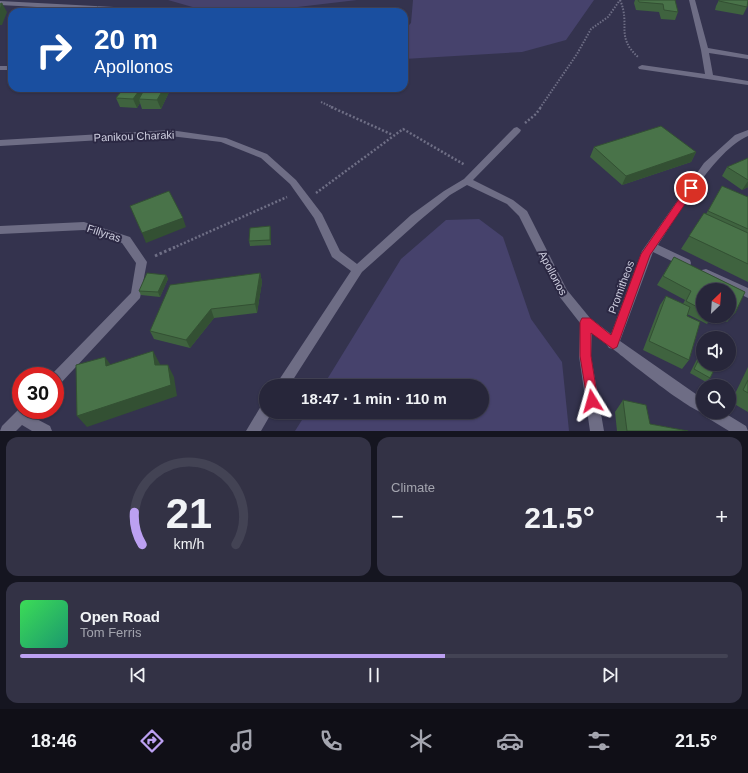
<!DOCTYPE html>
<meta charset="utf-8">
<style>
:root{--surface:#27263a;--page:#333245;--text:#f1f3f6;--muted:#a4a5af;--line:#434354;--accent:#bca0f2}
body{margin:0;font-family:Arial,sans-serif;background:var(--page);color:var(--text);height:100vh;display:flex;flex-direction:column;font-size:15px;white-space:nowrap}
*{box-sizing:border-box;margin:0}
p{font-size:13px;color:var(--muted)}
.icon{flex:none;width:22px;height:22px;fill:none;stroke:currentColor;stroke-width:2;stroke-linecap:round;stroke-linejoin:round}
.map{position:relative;height:431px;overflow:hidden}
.drawer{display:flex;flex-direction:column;gap:6px;padding:6px;background:#151520;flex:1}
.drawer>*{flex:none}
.guide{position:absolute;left:8px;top:8px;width:400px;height:84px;border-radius:12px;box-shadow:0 1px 3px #0004,0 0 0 1px var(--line);background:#1a4fa0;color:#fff;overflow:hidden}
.needle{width:26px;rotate:25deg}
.tools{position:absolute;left:696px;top:283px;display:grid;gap:8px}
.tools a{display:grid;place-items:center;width:40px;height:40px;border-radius:50%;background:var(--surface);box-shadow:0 1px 3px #0004,0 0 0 1px var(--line);font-size:20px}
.speed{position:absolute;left:12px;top:367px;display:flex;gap:8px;font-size:20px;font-weight:700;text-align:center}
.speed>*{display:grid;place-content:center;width:52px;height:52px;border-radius:50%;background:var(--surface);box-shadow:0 1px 3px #0004,0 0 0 1px var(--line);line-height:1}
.speed .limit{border:6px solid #d22;background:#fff;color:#111}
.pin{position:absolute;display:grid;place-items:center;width:34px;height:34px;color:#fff;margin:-17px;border:2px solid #fff;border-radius:50%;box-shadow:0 1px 4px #0007}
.me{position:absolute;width:44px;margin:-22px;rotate:352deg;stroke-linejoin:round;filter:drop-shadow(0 0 3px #0008)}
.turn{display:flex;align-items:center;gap:14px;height:84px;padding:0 20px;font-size:18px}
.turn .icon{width:52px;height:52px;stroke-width:2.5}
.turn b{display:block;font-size:28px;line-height:34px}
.big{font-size:30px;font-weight:600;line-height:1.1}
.drawer .widget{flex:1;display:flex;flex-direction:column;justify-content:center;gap:6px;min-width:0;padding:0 14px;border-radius:12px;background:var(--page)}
.drawer .dial{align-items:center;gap:0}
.dial svg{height:104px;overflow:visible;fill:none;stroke:var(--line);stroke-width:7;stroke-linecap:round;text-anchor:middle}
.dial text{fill:var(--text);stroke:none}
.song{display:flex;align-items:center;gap:12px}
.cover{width:48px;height:48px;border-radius:6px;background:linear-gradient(135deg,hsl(130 70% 55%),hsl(160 70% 35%))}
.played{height:4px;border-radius:2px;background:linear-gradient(90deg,var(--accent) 60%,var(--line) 60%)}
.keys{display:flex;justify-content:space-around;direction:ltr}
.heat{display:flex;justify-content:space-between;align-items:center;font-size:22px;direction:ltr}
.drawer .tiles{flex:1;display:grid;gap:6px;grid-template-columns:1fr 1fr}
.widget:last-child{grid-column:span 2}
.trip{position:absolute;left:259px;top:379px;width:230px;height:40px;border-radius:20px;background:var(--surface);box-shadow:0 1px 3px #0004,0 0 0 1px var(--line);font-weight:600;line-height:40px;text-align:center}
.tabs{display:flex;height:64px;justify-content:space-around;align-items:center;background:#100f17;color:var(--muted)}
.tabs .icon{width:28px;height:28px}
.tabs .active{color:var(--accent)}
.tabs b{font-size:18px;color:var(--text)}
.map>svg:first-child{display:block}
</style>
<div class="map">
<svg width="748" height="431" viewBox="0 0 748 431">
<rect width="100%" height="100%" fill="#34334e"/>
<path fill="#46426c" d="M168,0H357L255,12H210Z
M413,0H594L566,40L522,52L404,59V30L411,23Z
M479,219L503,237L531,319L562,362L569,431H295L307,412H482V386H323L401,259L446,220Z"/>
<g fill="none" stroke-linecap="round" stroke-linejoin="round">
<path stroke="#6f6f86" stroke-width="2" stroke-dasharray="1.5 1.5" stroke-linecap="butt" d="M620,0C631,25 615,36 638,57
M321,102L334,108
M540,108L577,54L591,29L608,17L620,0"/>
<path stroke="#6f6f86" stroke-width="2.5" stroke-dasharray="2 2" stroke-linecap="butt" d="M331,107L393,135
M525,123L536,114L541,107
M316,193L403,129L465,165
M173,248L287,197"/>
<path stroke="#6f6f86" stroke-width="3" stroke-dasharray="2.5 2.5" stroke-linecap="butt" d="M155,256L175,247"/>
<path fill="#6e6d85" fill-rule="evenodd" d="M689,0H695L708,48L748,55V59L709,53L713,75L748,81V85L639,69L638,67L642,65L705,74L701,50Z
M0,1L114,7L129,12L0,5Z
M0,66H12V70H0Z
M517,127L521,130L520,132L473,180L513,200L527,211L567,290L590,318L611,334L642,251L704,163L735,135L748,130V136C715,150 678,215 658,245L690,260L691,263L690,266H682L653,252L620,341L703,399V412H723L746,426L748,431H729L706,417L705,413C692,413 627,360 613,349L609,348L607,345L592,333L591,356L604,431H590L579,356L580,323L559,296L519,216L507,204L467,185L450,195L419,221L362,272L289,386H275L351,271L332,257L314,218L290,184L261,158L221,142L170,136L0,146V140L170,130L226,138L267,154L296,180L322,214L340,251L357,264L411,215L444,191L464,179L514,128Z
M84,222L130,237L147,262L140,298L60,384L55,386V376H50L131,293L136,263L122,243L84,230L0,234V226Z
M706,269L748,288V298L702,276L700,273L702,270Z
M266,404V412H272L261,431H246L261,406Z
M21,407V410H34L31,416L50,426L52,431H32L22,425L16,431H0L2,426Z"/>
</g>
<path fill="#3f633f" d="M635,0H675L678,12L675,20L661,19L659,12L636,10L634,3Z
M719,0H748L747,7L743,15L715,10L716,6Z
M124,88H171L161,109H142L140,103L137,108L120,107L116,98Z
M594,147L696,152L691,162L622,185L590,157Z
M748,158V187L742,190L722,176L727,167Z
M722,186L748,197V282L681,249L704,213L706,214Z
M270,226L271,231V245L250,246L249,241Z
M674,257L745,292L735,313L727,322L715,316H729V290H703V316H713L707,324L687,314V316L700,322L689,360L682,369L643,350L660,305L666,296L683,304L685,300L657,285Z
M260,273L262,282L257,313L214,318L190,348L154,339L150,331Z
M166,275L168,279L160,297L141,295L139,291Z
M703,350V364L710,378L706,382L690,373L700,353Z
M748,367V412L731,402Z
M623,400L650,424L688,431H617L615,412Z"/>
<path fill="#335033" d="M2,3L7,12L2,25H0V10Z
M141,88H150L139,99L140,103L137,108L133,99Z
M164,88H171L161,109L157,100Z
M696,152L691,162L622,185L626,176Z
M748,181V187L742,190Z
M183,218L186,227L146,243L142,233Z
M270,226L271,231V245L270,240Z
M260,273L262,282L257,313L255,304Z
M166,275L168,279L160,297L158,292Z
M211,309L214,318L190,348L186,340Z
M153,351L160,364L162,377L155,365Z
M105,357L114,369L106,366Z
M168,365L174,377L177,396L87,427L77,416Z"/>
<path fill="#497349" stroke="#335033" d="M638,0H675L678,12L664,10L663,4L639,2Z
M719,0H748L747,7L719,1Z
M2,3L0,10V4Z
M97,7L111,12H96Z
M65,11V12H55Z
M124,88H141L133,99L116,98Z
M145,88H164L157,100L139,99Z
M661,126L696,152L626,176L594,147Z
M748,158V180L727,167Z
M722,186L748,197V229L708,211Z
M169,191L183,218L142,233L130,206Z
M704,213L748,233V264L689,236Z
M270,226V240L249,241L250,228Z
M674,257L745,292L735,313L729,310V290H703V310L686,301L691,291L663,276Z
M147,273L166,275L158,292L139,291Z
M260,273L255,304L211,309L186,340L150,331L170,285Z
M666,296L690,307L687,316L700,322L689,360L649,341Z
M153,351L155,365H168L171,385L77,416L76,365L105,357L106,366Z
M703,351V364H717L710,378L694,369Z
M748,380V393L743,390Z
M623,400L646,405L650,424L688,431H627Z"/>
<path fill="#e11d48" stroke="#92132f" d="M688,186H691L696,188L650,255L617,347L613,349L591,333V356L598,401L596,405L592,407L588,405L580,356V322L582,318H590L611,335L641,254Z"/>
<g text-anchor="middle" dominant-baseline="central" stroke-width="4" stroke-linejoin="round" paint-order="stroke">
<g font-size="11" fill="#d0d0e1" stroke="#2b2843">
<text transform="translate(134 136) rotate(-2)">Panikou Charaki</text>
<text transform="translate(104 233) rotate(18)">Fillyras</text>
<text transform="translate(553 273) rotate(62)">Apollonos</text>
<text transform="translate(621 287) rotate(-70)">Promitheos</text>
</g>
</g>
</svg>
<div class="tools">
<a><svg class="needle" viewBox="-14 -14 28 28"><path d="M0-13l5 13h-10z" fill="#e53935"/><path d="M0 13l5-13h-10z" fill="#a4a5af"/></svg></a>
<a><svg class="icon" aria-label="sound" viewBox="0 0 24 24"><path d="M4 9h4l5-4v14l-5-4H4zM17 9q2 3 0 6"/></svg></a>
<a><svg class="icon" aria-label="search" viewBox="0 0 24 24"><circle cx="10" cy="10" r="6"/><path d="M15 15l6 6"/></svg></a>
</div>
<div class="speed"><div class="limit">30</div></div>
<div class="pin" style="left:691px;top:188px;background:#d93025"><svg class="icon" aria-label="arrive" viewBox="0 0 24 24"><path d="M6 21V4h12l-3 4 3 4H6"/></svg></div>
<svg class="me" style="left:592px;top:401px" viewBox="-20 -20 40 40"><path d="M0-17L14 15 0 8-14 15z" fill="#e11d48" stroke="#fff" stroke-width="4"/></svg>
<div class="trip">18:47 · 1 min · 110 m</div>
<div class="guide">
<div class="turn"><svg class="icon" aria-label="right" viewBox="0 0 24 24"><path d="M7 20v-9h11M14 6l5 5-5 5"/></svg><div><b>20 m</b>Apollonos</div></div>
</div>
</div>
<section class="drawer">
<div class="tiles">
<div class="widget dial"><svg viewBox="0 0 100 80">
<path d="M14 69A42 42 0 1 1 86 69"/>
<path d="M14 69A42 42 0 0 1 8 44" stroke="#bca0f2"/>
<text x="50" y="56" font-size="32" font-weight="700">21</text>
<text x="50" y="72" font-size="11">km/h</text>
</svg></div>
<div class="widget"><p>Climate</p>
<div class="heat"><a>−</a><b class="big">21.5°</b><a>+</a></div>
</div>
<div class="widget">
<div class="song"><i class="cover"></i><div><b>Open Road</b><p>Tom Ferris</p></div></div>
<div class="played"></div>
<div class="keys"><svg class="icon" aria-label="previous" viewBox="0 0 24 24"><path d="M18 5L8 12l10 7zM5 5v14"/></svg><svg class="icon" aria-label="pause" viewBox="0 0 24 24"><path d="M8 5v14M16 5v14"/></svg><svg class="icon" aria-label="next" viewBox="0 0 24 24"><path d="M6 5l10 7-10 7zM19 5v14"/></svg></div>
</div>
</div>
</section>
<nav class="tabs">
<b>18:46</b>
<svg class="icon active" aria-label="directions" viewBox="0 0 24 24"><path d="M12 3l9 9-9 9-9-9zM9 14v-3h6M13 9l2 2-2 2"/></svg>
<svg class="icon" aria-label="music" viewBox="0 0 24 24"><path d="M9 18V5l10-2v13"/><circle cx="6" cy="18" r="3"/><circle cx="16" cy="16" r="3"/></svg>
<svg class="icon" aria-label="phone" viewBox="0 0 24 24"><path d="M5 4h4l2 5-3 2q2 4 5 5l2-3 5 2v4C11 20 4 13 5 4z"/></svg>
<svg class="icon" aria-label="climate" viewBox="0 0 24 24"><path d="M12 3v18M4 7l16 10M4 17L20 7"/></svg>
<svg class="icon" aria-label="car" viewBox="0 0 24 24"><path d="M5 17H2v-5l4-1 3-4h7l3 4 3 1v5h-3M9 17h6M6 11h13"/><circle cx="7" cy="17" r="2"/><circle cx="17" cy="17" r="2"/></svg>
<svg class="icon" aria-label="filters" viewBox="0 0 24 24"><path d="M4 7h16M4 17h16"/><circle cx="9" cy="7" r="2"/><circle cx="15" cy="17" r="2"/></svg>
<b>21.5°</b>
</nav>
